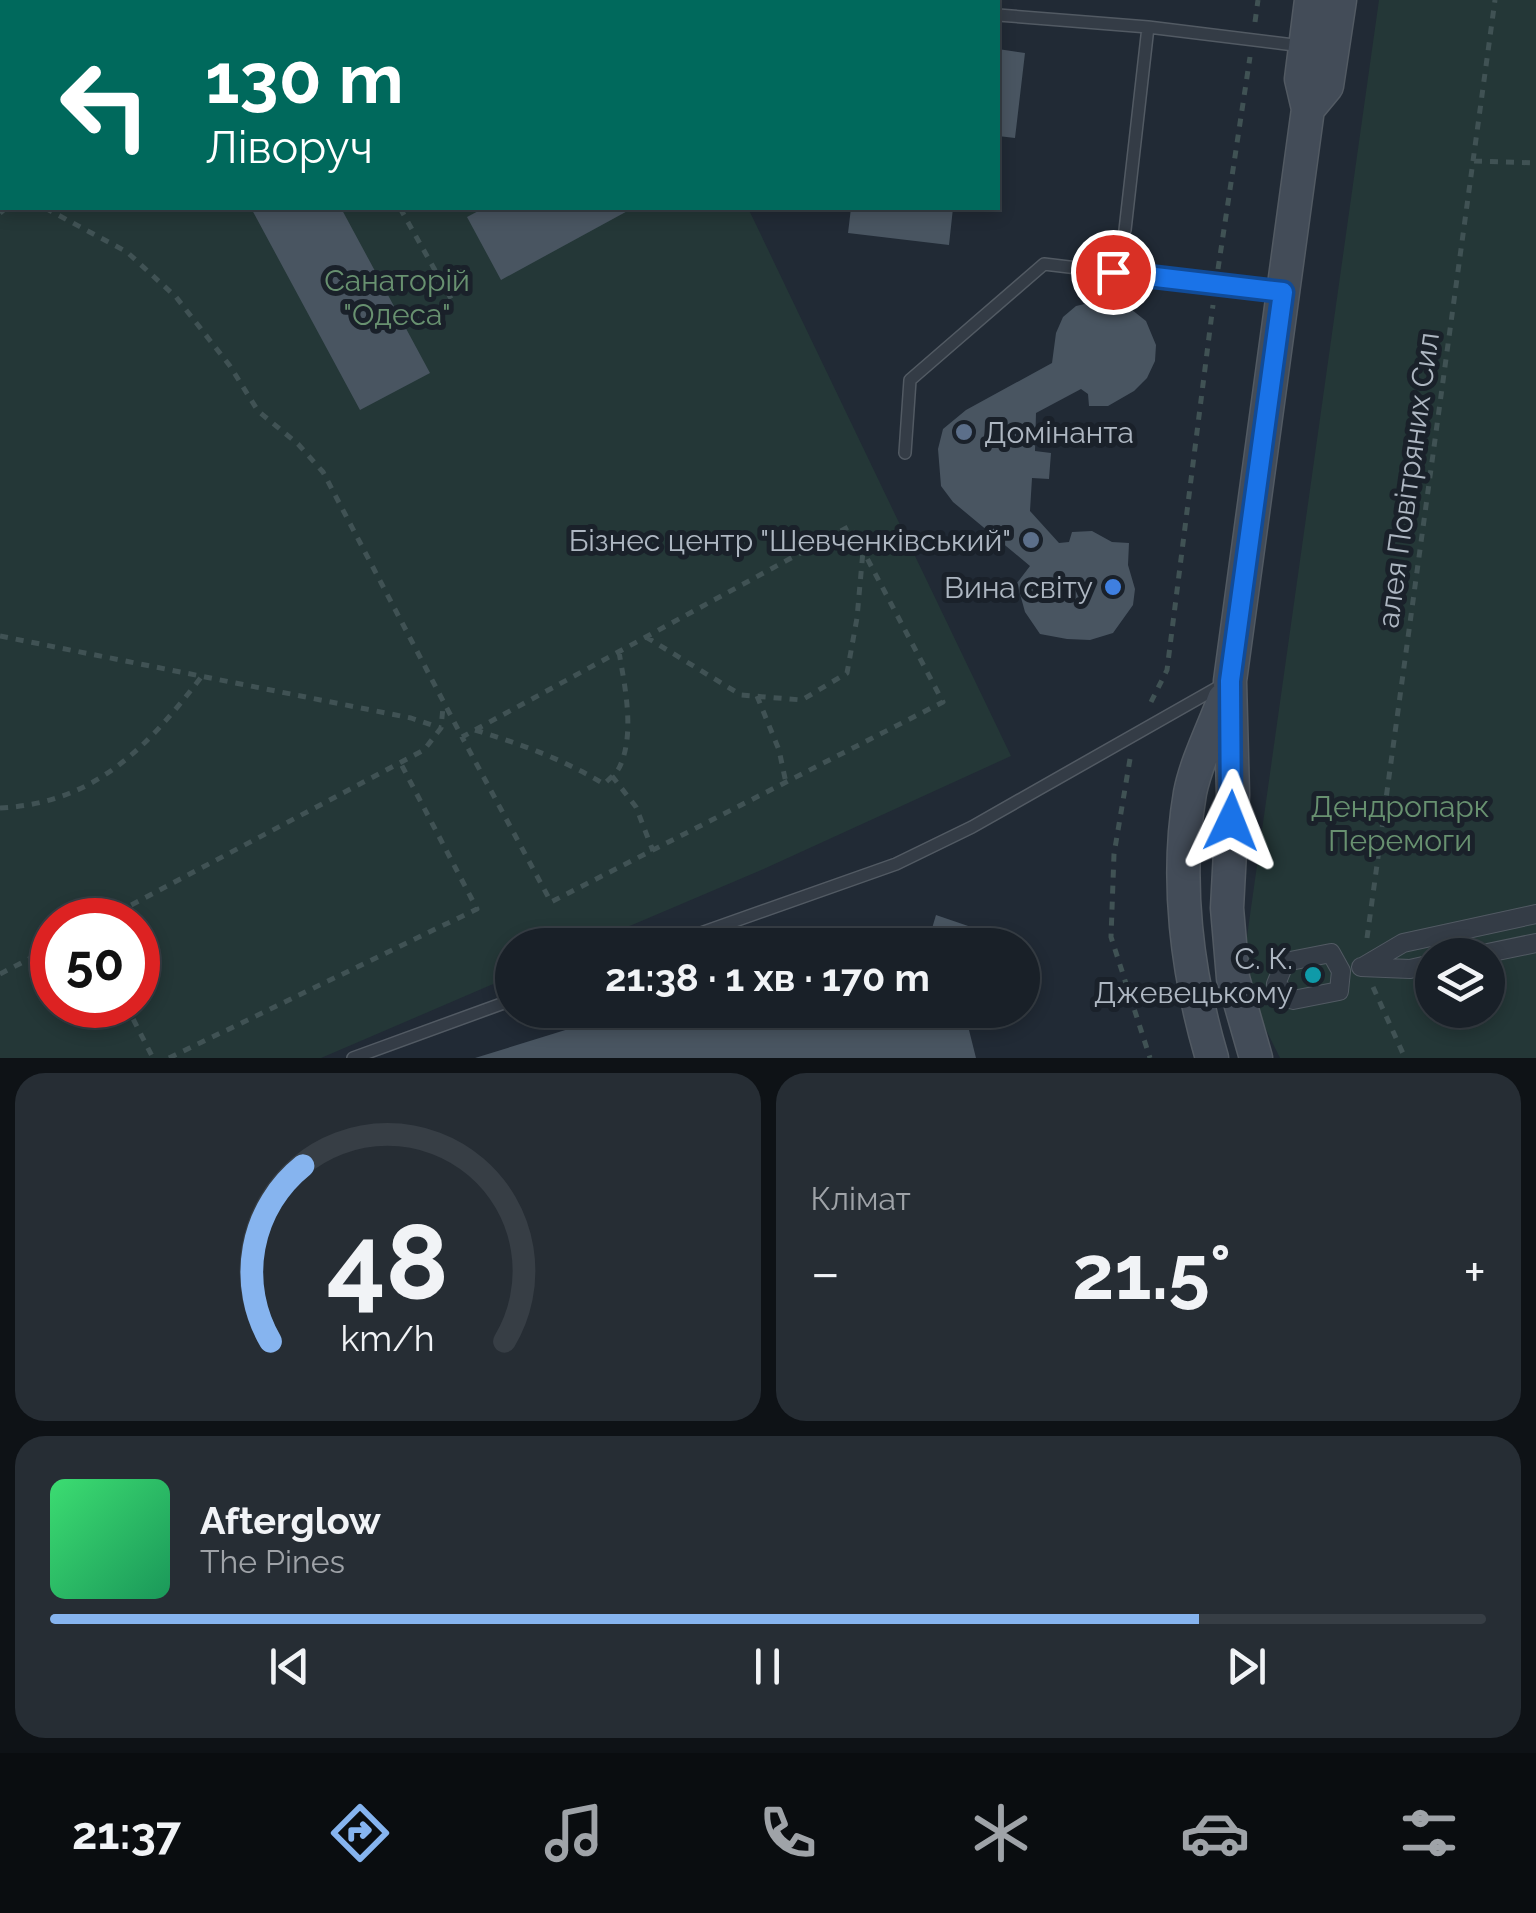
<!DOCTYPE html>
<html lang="uk">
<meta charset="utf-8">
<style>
:root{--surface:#192028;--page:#262d34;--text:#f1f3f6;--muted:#9fa3a8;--line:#373e45;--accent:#86b4ef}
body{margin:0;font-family:Raleway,sans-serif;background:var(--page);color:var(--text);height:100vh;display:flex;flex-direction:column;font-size:38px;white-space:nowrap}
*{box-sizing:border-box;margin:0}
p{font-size:32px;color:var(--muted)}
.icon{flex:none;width:55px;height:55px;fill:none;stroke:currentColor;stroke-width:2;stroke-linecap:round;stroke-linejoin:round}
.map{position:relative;height:1058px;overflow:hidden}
.details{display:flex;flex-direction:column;gap:15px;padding:15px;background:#0e1216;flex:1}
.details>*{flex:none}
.guide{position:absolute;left:0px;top:0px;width:1000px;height:210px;box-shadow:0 5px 15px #0003,0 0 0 2px var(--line);background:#00695c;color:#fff;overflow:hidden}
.controls{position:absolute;left:1415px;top:938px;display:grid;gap:20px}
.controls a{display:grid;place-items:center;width:90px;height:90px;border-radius:50%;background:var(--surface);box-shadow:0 5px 15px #0003,0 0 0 2px var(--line);font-size:50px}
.speed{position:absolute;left:30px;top:898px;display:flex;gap:20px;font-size:50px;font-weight:700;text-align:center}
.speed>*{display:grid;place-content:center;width:130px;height:130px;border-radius:50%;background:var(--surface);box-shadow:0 5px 15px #0003,0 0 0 2px var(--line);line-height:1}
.speed .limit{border:15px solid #d22;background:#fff;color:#111}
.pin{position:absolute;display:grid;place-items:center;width:85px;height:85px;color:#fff;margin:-42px;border:5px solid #fff;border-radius:50%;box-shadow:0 2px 10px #0007}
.me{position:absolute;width:110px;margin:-55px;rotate:2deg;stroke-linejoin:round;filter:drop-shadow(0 0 8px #0008)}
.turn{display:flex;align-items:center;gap:35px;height:210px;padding:0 40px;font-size:45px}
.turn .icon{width:130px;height:130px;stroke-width:2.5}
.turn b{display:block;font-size:70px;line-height:85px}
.big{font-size:75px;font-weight:700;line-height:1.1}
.details .tile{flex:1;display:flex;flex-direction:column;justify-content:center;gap:15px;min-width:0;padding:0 35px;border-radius:30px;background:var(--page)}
.details .dial{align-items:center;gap:0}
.dial svg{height:260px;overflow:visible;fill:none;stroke:var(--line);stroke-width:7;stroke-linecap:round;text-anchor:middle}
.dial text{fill:var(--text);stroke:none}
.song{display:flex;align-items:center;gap:30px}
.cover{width:120px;height:120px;border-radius:15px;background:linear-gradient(135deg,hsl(140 70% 55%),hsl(150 70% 35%))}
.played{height:10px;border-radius:5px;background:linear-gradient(90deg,var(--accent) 80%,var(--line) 80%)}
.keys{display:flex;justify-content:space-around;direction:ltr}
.heat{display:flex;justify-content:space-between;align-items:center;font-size:55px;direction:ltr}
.details .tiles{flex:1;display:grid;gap:15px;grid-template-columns:1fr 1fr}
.tile:last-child{grid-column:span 2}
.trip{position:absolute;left:495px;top:928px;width:545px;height:100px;border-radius:50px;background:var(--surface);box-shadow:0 5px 15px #0003,0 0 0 2px var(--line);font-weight:700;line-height:100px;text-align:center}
.tab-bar{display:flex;height:160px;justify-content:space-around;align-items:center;background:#0a0d10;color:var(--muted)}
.tab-bar .icon{width:70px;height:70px}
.tab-bar .active{color:var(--accent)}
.tab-bar b{font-size:45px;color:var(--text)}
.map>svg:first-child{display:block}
</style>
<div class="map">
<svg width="1536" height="1058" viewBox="0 0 1536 1058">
<rect width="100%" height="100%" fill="#212a35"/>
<path fill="#243737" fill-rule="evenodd" d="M0,0H650L652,2H2V208H748L1011,756L759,871L585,945H512V976L321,1058H0ZM52,920H138V1005H52Z
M1379,0H1536V1058H1280L1241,979ZM1432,955H1488V1010H1432Z"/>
<path fill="#495561" d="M998,49L1025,53L1015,138L998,136Z
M251,208H341L430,373L360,410Z
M484,208H633L501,280L467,217Z
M851,208H953L949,245L848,233Z
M1102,300L1127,306L1146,321L1156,345L1155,361L1147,378L1134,391L1108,406H1089L1088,394L1081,389L1036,413L1035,451L1051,453L1049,479L1032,478L1030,511L1059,543L1069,542L1072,532L1092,531L1112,542L1129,543L1128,565L1135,589L1133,605L1113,633L1090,640L1067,639L1040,634L1025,612L1017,583L1030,566L953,502L941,486L938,449L943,429L966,410L1052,363L1056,333L1063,317L1076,306Z
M936,915L974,928L970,945H927Z
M906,926L912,945H847V944Z
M630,1010H964L976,1058H475Z"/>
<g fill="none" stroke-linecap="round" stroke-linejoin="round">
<defs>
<path id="service" d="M853,0L875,2
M811,2L812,0
M973,2L974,0
M998,15L1148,27L1302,46
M1125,230L1148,27
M905,453L910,380L1044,264L1278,292
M667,945L896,864L972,827L1222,685
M353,1058L512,1000"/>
<path id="pedestrian" d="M1331,953L1341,971L1339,991L1293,1000L1276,984L1285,962Z
M1478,955L1536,943
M1364,966L1403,943L1536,914
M1361,967L1410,969L1432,964"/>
<path id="secondary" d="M1308,109L1327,86L1340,0
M1212,1058C1187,974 1175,880 1190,793C1196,762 1213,729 1224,699
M1256,1058L1233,978L1227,908L1233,795L1230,681L1308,109L1301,79L1311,0"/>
</defs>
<use href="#service" stroke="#525a63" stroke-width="14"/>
<use href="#pedestrian" stroke="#525a63" stroke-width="20"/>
<use href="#secondary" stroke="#525a63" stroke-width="35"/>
<path stroke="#405254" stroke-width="5" stroke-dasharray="8 8" stroke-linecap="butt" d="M285,0L286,2
M1255,22L1258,0
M1474,161L1536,163
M0,197H2
M45,208L127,252L176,297L230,366L258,411L298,444L323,472L462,737L850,526L943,702L551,902L462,737
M400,208L454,304
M0,213L6,208
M1218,269L1250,57
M0,636L411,718L441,728
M646,637L741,695L802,700L847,673L857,618L863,551
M757,696L779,750L786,783
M1151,702L1167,670L1213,305
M475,730C520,744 563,759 604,784C609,779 617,773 620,766C635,733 625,687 619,652
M1130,759L1114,854L1111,937L1150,1058
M612,776L636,807L653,851
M0,808C95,803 147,748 202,676
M103,920L424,750L441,728L443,707
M1367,938L1495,0
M0,974L52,947
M1373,987L1405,1058
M126,1005L153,1058
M169,1058L477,909L400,762"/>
<use href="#service" stroke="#343c46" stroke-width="11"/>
<use href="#pedestrian" stroke="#343c46" stroke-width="18"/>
<use href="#secondary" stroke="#434c58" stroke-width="32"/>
</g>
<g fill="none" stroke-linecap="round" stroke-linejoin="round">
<defs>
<path id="route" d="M1113,272L1283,292L1230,681L1231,821"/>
</defs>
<use href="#route" stroke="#114b97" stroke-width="25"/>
<use href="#route" stroke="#1a73e8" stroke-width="18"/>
</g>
<g fill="#5c6f8a" stroke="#1a212a" stroke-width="4">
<circle cx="964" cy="432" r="10"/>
<circle cx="1031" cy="540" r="10"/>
</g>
<circle fill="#3f7fe0" stroke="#1a212a" stroke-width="4" cx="1113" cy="587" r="10"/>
<circle fill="#0f9aa8" stroke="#1a212a" stroke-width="4" cx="1313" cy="975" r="10"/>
<g text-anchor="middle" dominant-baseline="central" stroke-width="10" stroke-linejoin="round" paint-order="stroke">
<g font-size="30" fill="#689170" stroke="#1a212a">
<text x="397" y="280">Санаторій<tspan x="397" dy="34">"Одеса"</tspan></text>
<text x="1400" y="806">Дендропарк<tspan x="1400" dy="34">Перемоги</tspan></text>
</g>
<g font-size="30" fill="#aeb7c2" stroke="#1a212a" text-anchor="end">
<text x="984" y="432" text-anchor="start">Домінанта</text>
<text x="1011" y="540">Бізнес центр "Шевченківський"</text>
<text x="1093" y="587">Вина світу</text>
<text x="1293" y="958">С. К.<tspan x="1293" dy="34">Джевецькому</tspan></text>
</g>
<g font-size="30" fill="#aeb7c2" stroke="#1a212a">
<text transform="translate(1408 480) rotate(-82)">алея Повітряних Сил</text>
</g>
</g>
</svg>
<div class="controls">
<a><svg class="icon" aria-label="layers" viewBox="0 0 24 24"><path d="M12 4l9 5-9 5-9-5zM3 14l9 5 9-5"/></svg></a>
</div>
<div class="speed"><div class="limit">50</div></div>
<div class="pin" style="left:1113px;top:272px;background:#d93025"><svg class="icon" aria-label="arrive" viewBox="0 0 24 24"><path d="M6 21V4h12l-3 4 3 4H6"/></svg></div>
<svg class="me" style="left:1231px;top:821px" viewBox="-20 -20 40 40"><path d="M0-17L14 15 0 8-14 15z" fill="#1a73e8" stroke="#fff" stroke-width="4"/></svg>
<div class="trip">21:38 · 1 хв · 170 m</div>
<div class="guide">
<div class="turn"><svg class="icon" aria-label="left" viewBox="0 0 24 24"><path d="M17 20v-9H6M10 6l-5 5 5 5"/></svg><div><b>130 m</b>Ліворуч</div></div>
</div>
</div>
<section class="details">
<div class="tiles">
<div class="tile dial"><svg viewBox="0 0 100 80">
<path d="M14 69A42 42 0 1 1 86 69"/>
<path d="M14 69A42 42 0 0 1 24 15" stroke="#86b4ef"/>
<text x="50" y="56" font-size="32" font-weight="700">48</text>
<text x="50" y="72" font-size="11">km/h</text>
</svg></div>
<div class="tile"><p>Клімат</p>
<div class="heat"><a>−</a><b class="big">21.5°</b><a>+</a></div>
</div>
<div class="tile">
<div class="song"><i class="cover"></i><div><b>Afterglow</b><p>The Pines</p></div></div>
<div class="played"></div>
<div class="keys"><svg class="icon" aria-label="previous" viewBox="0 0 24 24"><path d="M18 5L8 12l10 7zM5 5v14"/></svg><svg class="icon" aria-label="pause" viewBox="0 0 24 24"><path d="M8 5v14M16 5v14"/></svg><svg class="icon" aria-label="next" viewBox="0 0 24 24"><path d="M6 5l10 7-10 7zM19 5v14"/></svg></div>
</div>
</div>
</section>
<nav class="tab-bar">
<b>21:37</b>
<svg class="icon active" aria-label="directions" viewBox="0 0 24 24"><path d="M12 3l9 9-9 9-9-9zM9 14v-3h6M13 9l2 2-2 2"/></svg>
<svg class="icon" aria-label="music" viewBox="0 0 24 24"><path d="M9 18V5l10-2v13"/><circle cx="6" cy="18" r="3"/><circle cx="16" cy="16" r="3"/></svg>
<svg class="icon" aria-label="phone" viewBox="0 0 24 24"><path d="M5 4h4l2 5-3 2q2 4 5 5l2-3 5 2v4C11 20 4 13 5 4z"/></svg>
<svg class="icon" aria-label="climate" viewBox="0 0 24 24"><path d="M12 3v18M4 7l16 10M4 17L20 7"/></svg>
<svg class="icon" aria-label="car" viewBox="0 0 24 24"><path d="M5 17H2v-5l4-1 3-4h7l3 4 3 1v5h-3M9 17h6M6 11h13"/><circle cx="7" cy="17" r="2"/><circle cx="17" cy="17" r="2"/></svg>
<svg class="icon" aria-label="filters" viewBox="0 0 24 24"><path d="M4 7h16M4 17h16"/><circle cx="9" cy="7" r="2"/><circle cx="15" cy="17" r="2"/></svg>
</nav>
